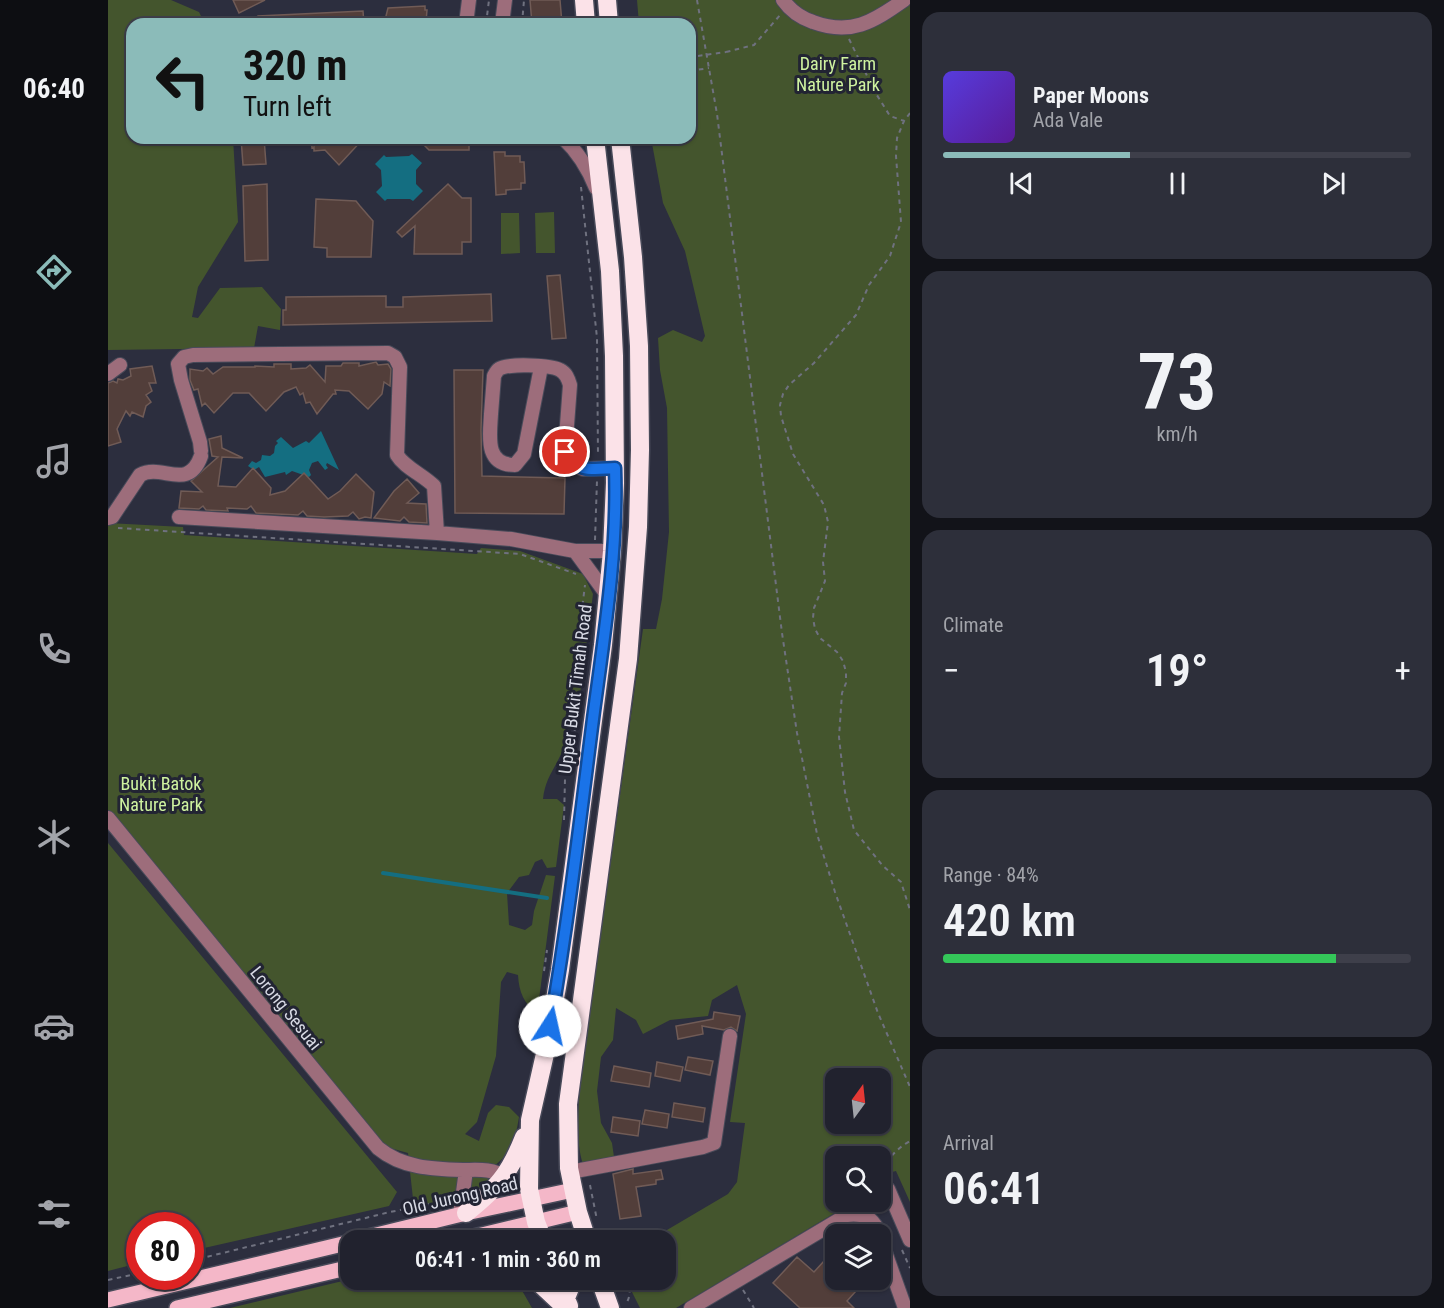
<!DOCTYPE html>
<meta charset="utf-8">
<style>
:root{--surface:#21222e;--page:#2d2f3a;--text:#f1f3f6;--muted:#a2a4aa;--line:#3e3f4a;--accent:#8bbbb9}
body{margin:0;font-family:"Roboto Condensed",sans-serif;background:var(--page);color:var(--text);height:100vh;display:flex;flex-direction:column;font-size:22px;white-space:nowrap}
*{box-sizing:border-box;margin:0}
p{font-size:20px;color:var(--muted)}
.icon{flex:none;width:33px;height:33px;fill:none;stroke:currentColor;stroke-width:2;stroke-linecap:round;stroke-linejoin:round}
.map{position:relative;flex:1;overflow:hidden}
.sheet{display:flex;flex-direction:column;gap:12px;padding:12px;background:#121319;width:534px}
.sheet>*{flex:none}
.top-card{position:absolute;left:18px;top:18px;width:570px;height:126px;border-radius:18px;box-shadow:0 2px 4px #0004,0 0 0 2px var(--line);background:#8bbbb9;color:#111;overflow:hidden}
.needle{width:39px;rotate:15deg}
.controls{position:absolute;left:717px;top:1068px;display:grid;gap:12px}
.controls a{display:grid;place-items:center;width:66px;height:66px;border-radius:12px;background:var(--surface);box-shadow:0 2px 4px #0004,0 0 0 2px var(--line);font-size:30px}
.speed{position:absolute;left:18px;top:1212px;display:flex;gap:12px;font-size:30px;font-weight:700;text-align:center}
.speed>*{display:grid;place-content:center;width:78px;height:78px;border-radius:50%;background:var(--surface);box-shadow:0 2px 4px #0004,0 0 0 2px var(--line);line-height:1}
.speed .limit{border:9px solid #d22;background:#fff;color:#111}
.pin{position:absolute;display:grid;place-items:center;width:51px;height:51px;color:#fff;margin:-26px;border:3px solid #fff;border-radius:50%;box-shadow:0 2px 6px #0007}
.me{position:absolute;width:66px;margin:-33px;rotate:10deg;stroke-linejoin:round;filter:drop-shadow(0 0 4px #0008)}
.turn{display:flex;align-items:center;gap:21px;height:126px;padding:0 18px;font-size:27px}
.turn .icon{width:78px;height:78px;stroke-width:2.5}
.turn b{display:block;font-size:42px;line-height:51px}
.big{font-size:45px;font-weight:600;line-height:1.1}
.sheet .widget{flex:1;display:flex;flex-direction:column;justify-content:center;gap:9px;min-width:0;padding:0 21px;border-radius:18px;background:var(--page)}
.sheet .dial{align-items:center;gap:0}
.dial b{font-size:78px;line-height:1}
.song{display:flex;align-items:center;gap:18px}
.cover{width:72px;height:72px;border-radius:9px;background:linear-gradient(135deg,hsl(250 70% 55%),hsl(270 70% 35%))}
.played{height:6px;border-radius:3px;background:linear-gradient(90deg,var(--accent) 40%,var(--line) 40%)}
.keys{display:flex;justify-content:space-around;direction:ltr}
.heat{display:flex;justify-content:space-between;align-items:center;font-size:33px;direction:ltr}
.charge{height:9px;border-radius:4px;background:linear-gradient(90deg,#34c759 84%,var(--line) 0)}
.trip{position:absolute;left:232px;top:1230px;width:336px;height:60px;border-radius:18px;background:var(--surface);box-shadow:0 2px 4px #0004,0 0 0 2px var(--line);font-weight:600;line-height:60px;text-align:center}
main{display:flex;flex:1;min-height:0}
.dock{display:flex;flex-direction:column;width:108px;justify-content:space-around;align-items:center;background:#0d0e12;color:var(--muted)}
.dock .icon{width:42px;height:42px}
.dock .current{color:var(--accent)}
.dock b{font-size:27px;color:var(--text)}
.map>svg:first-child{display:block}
</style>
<main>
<nav class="dock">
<b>06:40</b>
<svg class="icon current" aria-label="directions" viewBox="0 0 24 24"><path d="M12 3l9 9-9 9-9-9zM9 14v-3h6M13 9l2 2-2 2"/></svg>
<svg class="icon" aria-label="music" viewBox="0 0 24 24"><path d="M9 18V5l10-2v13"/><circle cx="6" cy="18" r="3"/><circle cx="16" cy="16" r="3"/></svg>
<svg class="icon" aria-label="phone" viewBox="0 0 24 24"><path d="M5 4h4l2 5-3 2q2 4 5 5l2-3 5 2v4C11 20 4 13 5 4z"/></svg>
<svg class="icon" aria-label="climate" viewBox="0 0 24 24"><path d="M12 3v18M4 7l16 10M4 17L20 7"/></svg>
<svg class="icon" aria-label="car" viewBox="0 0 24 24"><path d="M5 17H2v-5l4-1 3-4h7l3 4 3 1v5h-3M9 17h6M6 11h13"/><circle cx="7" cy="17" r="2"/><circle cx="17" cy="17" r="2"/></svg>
<svg class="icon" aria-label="filters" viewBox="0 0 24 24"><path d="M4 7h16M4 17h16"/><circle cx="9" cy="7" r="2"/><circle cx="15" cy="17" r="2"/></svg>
</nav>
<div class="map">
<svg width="802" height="1308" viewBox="0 0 802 1308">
<rect width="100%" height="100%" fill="#2c2e3e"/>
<path fill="#44552d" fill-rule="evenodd" d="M0,0H63L91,12L97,24H24V138H125L130,222L90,287L84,317L90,318L112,288L154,287L173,309L172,330L150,326L146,348L0,350Z
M529,0H802V1202L788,1171L776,1174L773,1179L772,1156H728V1202H745L568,1308H532L518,1280H558V1240H542L620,1194L629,1182L637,1123L622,1122L638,1014L629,985L604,1000L600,1016L562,1020L535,1034L528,1020L508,1008L505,1040L493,1057L489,1091L493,1123L504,1143L506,1157L475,1164C464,1132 474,1075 478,1041L535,629H548L554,599L561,532L559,408L552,370L550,338L565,330L594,342L597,336L577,251L555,203L543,138H582V24H531ZM728,1078H772V1124H728Z
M446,212L447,253H428L427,213Z
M393,213H411L412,253L393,254Z
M0,523L75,527L76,535L369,554L373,548L412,551L475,574L485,594L472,694C463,712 462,734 454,752C446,770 437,779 435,799H449L456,805L448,867L439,868L434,859L427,862L421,875L411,877L399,893L401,925L417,930L424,925L426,911L438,875L447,876L429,1015C416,1002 411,993 410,975L399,972L393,982L388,1056L369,1122L357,1134L371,1141L380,1113L388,1105L401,1107L411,1117C407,1141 404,1152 385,1167L388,1169L375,1190L356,1201L306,1208L300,1153L282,1148L272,1142L0,813Z
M0,843L289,1192L281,1206L83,1251L82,1226H32L31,1263L0,1271Z
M243,1279L408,1280L424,1308H122Z"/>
<path fill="#146e81" d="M304,154L314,163L308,170V184L315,191L305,201L302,199H279L277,201L268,192L274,186L273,170L267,164L276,155L278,157L301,156Z
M213,431L231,470L219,463L218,465L220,468L217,470L210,461L204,463L201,470L203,475L201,477L184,471L178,475L177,472L157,477L151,467L146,470L140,466L144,461L148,463L153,460L154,455L162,456L166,453L167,446L170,443L168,441L173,437L185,448L198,441L201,443Z"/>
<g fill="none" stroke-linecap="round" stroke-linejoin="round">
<path stroke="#146e81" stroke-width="4" d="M275,873L439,898"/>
</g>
<path fill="#523e3a" stroke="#705b56" stroke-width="1.5" d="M125,0H157L131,13Z
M422,0H452L454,24H424Z
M317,6V10H319L318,22L279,24V20H277L280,8Z
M255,11L256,24H150V16Z
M133,138H156L158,164L135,165Z
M203,138H256L231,165L217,150L206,151V147L204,148Z
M323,138H361V150H321L316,145Z
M386,152H397V156H412V162H416L417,183H413V189L398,190V194L388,195Z
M159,184L160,260L137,261L135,186Z
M340,184L354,198H363V242H354V254H306L307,226L294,237L289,232Z
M208,199L248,201L252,206L265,221L263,257H219V248L206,247Z
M452,275L458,338L444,339L439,276Z
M383,294L384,321L175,325V310H178V297L278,296V307H295V297Z
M268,362L270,365L280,364L283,369L282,386L276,382L274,394L260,409L241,391L227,390L228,394H225L209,414L202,402L198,403L195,393L192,395L188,387L176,392L158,411L141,393H125L106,413L97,403L94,406L90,389L86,390L82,380V369L95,371L99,368L105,374L115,367H147V366L166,367V364H183V369L198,368L202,365L217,382L218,366H233L235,363H251V366Z
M44,366L48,383H41L44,391L38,395L43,402L38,406L35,417L24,412L22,416L18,411L9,429L13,442L0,446V383L5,381L9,383L10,379L15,380L23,376L22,369Z
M346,370H375L373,430L374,476L457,478L456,514L347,513Z
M113,436L114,448L135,458L114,457L110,486L128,487L145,468L163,488L162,495L177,491L196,473L220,499L232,491L248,474L266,492L263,518L257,517L251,519L245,512L240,516L216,517L199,516L195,511L190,515L148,513L143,506L139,509L119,508L120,511L98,510L95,506L91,509L71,508L73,491L94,492L83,481L110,457L104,456L101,439Z
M299,479L311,493L299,503L318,504L319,523L301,522L296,517L292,521L266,518L286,491Z
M606,1012L632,1016L629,1031L623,1027L616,1030L594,1026L595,1034L570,1039L568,1026L605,1019Z
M580,1057L605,1061L602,1075L577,1070Z
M549,1062L575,1067L572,1081L547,1076Z
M506,1066L543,1073L541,1087L503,1081Z
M566,1103L597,1108L595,1122L564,1117Z
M537,1110L561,1114L559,1128L534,1124Z
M505,1117L532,1121L530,1136L503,1132Z
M525,1169V1174L553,1170L555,1179L548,1180V1184L528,1187L533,1216L512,1219L505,1174Z
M728,1248V1280H758L739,1301L746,1308H692L665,1283L689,1257L706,1272Z"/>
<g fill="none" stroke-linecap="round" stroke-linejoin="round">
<defs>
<path id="minor" d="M675,0C682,10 693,18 705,22C743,36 765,22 796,0
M358,24L361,0
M394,24L397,0
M455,138C471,153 480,168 488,188
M433,367L416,454L407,465C376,465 382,435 383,414C384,401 385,389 386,376C387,374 389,370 391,369C399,363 443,365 452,370C458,373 460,378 462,385L457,452L464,464L475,469L507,468
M0,374L12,365
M93,451L92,442L73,380L70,364L76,357L85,355L280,353L287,357L292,367L289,455C296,467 315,475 326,486L329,533
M71,517L329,533L403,539L467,551H504
M0,518L4,517L32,475C54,463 80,492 93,456
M467,551L500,596
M0,818L270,1148C294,1168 324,1169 355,1170C369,1170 384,1168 396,1177
M462,1172L595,1147L606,1143L622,1036
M780,1189L802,1240
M352,1215L358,1170
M772,1238L797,1308
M583,1308L739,1215C756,1213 766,1218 771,1234"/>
<path id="major" d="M248,1240L358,1213L465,1190
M353,1240L470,1212
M0,1300L243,1242
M69,1308L243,1267"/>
<path id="highway" d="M476,0L478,24
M499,0L501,24
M358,1213C389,1188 401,1175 416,1137
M356,1240H358
M435,1240L428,1222L421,1189L422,1120L439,1045L452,970L495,645L504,551L507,483L506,356L502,271L487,138
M479,1240L470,1212L461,1168L460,1104L520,659L530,527L532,450L531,346L525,257L512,138
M428,1280L458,1308
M450,1280L461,1306
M492,1280L502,1308
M458,1298L464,1283L469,1280"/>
</defs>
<use href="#minor" stroke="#484a59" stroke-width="16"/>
<use href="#major" stroke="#484a59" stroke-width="18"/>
<use href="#highway" stroke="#484a59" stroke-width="21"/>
<path stroke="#6f717f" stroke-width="2" stroke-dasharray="4.5 4.5" stroke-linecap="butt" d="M589,0L609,114L674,633L689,733L709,834L727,892L770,1013L802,1087
M378,24L381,0
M414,24L416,0
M741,39L767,92L782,116L796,121
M618,52L646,45L673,14
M582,57L590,56
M582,71L601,68
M582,81L584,92
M802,113L796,121L789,138L788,156L793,222L782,256L761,285L748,315L706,363L681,385L675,394L672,405L673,416L685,454L716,505L720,522L715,562L717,581L706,608L705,618L707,629L712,638L729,652L735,661L738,672V683L734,693L731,737L737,792L746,830L775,866L793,882L802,910
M437,138L443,144
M473,187L489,338L490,456
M10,528L412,554L468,574
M487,540L489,480
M470,641L477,585
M456,820L457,779L469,719
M436,971L439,950
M772,1180C777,1162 786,1150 802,1141
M482,1185L489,1220
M794,1250L802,1268
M82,1261L282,1212L343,1200
M0,1280L32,1273
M517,1280C523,1288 523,1295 518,1304
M635,1290L646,1308"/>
<use href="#minor" stroke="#9d6d7b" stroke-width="14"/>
<use href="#major" stroke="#f4b7c8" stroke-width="15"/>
<use href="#highway" stroke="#fbe2e8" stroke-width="18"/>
<path stroke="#6f717f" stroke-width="2" stroke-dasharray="4.5 4.5" stroke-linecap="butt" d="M590,56L618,52"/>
</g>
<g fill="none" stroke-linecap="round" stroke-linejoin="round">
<defs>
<path id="route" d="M442,1026C460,924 472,821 485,719C496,636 510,552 507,468C485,469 470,474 457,452"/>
</defs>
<use href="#route" stroke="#114b97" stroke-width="15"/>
<use href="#route" stroke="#1a73e8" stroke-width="10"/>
</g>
<g text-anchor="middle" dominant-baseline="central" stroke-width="6" stroke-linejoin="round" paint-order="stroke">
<g font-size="18" fill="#cff3a0" stroke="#222433">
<text x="730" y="63">Dairy Farm<tspan x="730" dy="21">Nature Park</tspan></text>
<text x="53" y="783">Bukit Batok<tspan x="53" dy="21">Nature Park</tspan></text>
</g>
<g font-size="18" fill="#d8dae5" stroke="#222433">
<text transform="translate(467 689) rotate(-83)">Upper Bukit Timah Road</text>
<text transform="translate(178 1008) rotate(51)">Lorong Sesuai</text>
<text transform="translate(352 1196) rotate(-13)">Old Jurong Road</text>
</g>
</g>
</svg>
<div class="controls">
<a><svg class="needle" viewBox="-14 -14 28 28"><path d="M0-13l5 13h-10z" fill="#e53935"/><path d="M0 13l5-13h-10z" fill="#a2a4aa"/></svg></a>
<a><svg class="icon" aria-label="search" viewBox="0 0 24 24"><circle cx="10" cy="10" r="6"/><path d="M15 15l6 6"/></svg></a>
<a><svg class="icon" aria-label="layers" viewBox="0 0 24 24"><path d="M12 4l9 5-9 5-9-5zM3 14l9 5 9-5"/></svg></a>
</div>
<div class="speed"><div class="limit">80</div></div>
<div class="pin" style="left:457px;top:452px;background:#d93025"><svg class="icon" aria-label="arrive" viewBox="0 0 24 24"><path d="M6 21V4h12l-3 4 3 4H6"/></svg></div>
<svg class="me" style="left:442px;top:1026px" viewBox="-20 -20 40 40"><circle r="19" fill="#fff"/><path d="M0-13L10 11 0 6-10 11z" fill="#1a73e8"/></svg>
<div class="trip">06:41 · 1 min · 360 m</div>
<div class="top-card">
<div class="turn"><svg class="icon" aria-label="left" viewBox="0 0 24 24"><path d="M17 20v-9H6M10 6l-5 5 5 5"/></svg><div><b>320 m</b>Turn left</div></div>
</div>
</div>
<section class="sheet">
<div class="widget">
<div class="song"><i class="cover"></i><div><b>Paper Moons</b><p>Ada Vale</p></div></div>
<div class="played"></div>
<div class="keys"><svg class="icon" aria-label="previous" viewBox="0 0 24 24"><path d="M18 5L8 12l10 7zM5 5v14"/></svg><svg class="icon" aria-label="pause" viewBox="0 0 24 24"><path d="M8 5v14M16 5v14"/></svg><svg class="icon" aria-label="next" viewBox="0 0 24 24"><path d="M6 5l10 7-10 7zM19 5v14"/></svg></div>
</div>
<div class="widget dial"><b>73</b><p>km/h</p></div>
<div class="widget"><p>Climate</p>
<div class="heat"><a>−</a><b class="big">19°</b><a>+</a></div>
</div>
<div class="widget"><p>Range · 84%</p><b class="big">420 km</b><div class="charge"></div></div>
<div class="widget"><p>Arrival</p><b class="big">06:41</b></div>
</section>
</main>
